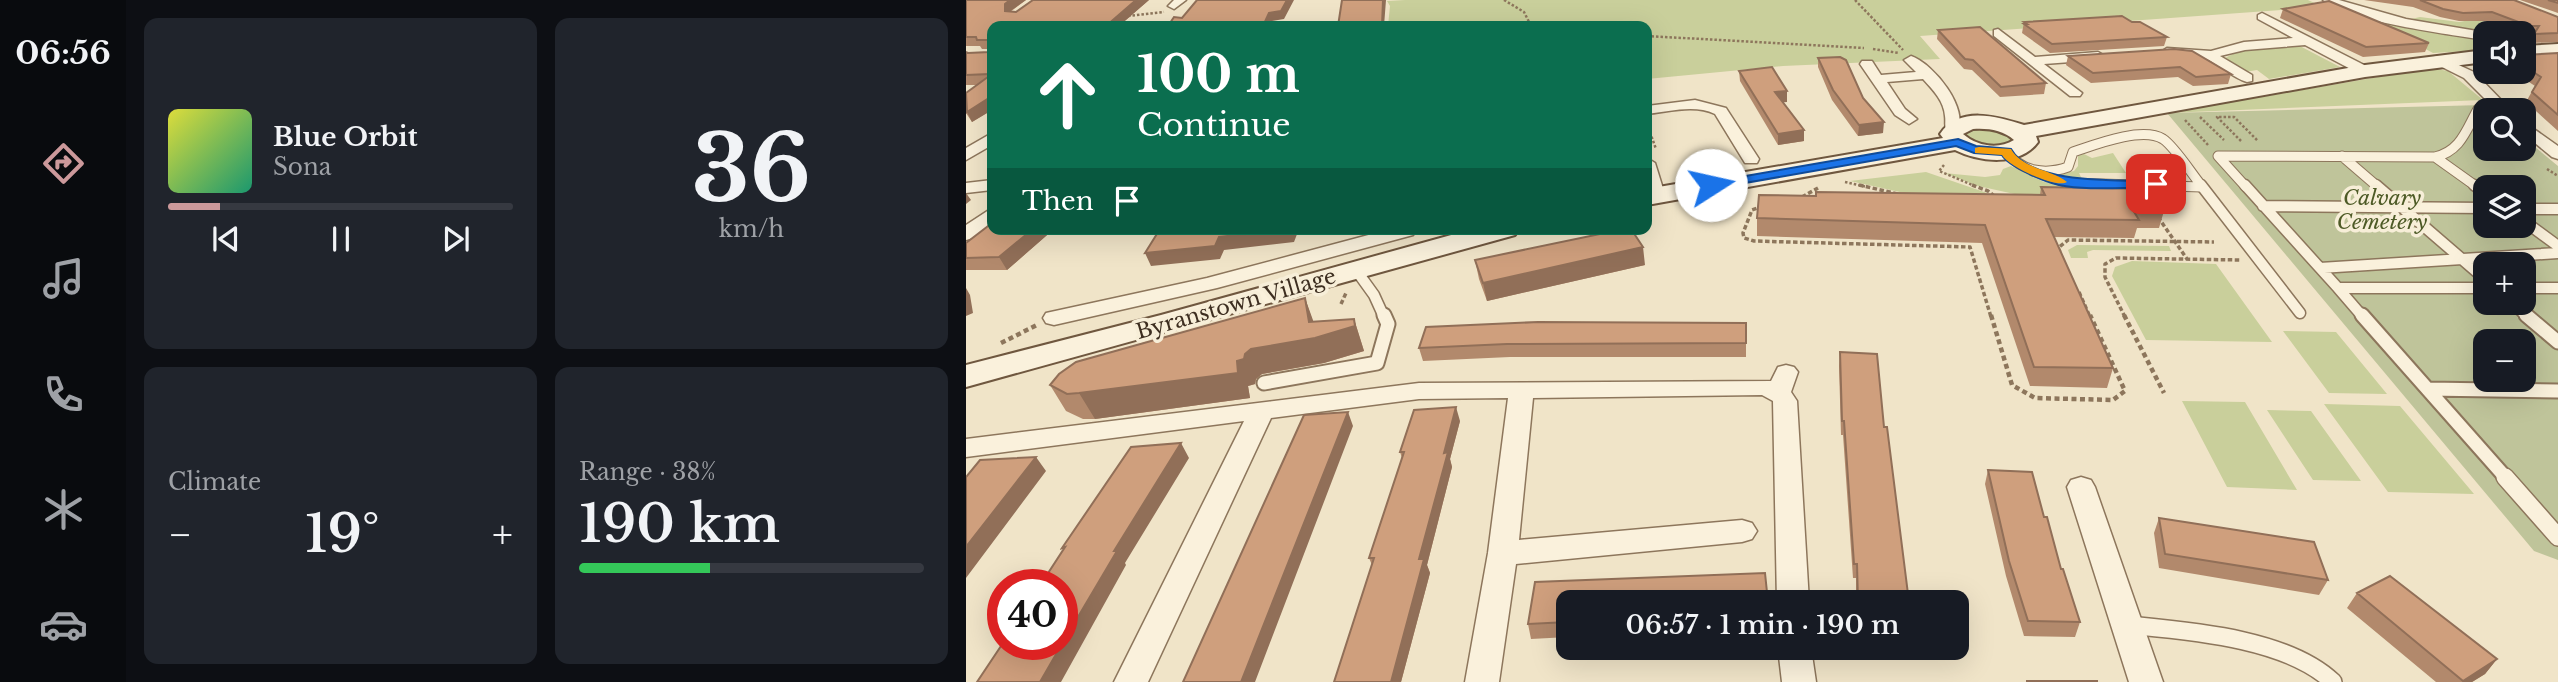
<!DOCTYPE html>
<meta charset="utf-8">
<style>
:root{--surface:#171b24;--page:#20242c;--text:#f1f3f6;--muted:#9ea1a6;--line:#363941;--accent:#cc999b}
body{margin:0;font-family:"Libre Baskerville",serif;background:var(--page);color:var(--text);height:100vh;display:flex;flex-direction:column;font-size:26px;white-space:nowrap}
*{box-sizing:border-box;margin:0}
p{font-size:23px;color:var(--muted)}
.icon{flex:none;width:38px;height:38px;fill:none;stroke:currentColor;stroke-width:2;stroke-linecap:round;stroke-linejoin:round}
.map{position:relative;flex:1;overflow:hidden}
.drawer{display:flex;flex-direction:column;gap:18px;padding:18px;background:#0d0f14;width:840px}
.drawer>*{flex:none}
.top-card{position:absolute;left:21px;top:21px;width:665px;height:214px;border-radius:14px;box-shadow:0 7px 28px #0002;background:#0b6e4f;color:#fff;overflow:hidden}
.controls{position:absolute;left:1507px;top:21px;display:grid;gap:14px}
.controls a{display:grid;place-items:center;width:63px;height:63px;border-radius:14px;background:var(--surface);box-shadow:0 7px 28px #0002;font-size:35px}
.speed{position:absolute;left:21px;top:569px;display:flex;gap:14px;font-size:35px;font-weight:700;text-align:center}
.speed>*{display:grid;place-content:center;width:91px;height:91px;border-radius:50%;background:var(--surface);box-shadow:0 7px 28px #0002;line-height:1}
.speed .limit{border:10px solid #d22;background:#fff;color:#111}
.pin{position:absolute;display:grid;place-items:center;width:60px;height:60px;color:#fff;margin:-30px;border-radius:14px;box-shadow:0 4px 10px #0006}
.me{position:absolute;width:77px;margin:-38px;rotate:80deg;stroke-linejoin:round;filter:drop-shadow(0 0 5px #0008)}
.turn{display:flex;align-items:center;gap:24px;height:147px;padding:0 35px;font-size:32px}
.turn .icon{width:91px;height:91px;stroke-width:2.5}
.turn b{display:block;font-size:49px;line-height:60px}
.then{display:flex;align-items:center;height:66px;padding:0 35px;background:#0003;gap:14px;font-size:26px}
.big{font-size:52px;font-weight:600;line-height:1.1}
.drawer .widget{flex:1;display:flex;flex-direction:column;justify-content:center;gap:10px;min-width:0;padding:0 24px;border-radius:14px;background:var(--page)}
.drawer .dial{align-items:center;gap:0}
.dial b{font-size:91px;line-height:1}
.song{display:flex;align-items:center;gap:21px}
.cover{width:84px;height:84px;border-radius:10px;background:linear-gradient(135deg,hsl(60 70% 55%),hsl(160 70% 35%))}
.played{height:7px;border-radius:4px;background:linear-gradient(90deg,var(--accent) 15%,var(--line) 15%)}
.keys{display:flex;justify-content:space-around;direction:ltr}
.heat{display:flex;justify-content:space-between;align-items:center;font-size:38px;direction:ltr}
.charge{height:10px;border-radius:5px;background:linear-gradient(90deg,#34c759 38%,var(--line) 0)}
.drawer .tiles{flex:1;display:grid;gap:18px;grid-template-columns:repeat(2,1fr)}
.trip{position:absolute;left:590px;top:590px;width:413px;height:70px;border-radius:14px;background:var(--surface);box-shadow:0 7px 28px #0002;font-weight:600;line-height:70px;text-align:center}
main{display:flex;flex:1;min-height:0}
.tabs{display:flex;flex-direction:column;width:126px;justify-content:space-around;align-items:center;background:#090b0e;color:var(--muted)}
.tabs .icon{width:49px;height:49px}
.tabs .current{color:var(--accent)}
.tabs b{font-size:32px;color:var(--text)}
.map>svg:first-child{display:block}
</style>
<main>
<nav class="tabs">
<b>06:56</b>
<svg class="icon current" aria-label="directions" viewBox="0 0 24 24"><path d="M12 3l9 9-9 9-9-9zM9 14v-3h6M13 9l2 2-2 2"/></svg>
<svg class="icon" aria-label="music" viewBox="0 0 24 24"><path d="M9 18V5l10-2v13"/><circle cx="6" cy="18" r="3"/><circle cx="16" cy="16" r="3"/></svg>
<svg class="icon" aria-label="phone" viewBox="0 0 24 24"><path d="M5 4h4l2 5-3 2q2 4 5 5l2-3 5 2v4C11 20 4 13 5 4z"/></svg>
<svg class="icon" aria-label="climate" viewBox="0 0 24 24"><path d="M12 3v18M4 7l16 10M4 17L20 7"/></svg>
<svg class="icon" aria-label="car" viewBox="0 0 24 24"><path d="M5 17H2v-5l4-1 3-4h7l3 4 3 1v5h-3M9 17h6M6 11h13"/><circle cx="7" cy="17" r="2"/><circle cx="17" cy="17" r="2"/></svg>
</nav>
<section class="drawer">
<div class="tiles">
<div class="widget">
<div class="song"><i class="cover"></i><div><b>Blue Orbit</b><p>Sona</p></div></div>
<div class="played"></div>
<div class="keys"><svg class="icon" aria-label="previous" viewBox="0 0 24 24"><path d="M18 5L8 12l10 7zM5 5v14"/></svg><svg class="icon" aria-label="pause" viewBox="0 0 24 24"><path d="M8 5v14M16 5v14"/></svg><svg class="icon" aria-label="next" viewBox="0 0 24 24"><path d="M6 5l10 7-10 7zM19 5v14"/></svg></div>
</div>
<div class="widget dial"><b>36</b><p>km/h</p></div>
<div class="widget"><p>Climate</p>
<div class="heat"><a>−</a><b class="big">19°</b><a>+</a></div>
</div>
<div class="widget"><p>Range · 38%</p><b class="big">190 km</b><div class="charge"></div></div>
</div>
</section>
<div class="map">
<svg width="1592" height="682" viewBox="0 0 1592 682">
<rect width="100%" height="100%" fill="#f0e4c8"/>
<path fill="#c9cf9b" d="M439,0H1342L1357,7L954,36L974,59L817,66L681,79V26H422L424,6L421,1Z
M1454,17L1493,22L1510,19L1550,33H1519L1441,20Z
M1405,20L1519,40V50L1467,53Z
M1330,44L1374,67L1303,79L1291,70L1279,72L1257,59L1277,49Z
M1465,68L1482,71L1517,100L1201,113Z
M1027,127L1051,139L1030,149L995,138L997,131Z
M1147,153L1160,173H1113L1116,179H1097L1090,175L1108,171L1112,166V156L1118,154L1126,158Z
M1045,166L1078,182L1120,188L1126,197L1053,195L1012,186L978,173L1019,177L1034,175L1037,169Z
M960,172L1021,193L1015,199L943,194L884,181Z
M1111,245L1203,246L1205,251L1127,250L1121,252L1122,258H1105L1102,250Z
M1166,261L1250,264L1306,342L1180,340L1146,276L1149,267Z
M1317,331L1370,332L1421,394L1363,393Z
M1216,401L1279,402L1331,490L1261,487Z
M1358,404L1434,406L1508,494L1422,492Z
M1301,410L1345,411L1395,481L1347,480Z"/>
<path fill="#bfc49a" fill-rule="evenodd" d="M1518,105L1519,149H1558V138L1592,166V560L1568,551L1201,113ZM1519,187H1558V226H1519ZM1519,264H1558V303H1519ZM1519,341H1558V380H1519Z"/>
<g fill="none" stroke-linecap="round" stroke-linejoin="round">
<defs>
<path id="lane-far3" d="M1041,151C1054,172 1080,175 1102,167L1107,152C1128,145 1176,126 1197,139C1209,147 1225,173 1235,185
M1376,156L1412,187
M1469,157C1495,151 1500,130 1512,109L1535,107
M1067,171L1102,183L1236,187
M1280,187L1252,156L1469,157L1511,187"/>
<path id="lane-far2" d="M1235,185L1334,313
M1279,185L1372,288
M1410,185L1519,279
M1508,185L1519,193
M1297,206L1519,208
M1558,209H1592
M1558,221L1592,246
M1354,268L1592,253
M390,270L408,295L418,317
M1558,288H1592
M1546,303L1562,317
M1397,317L1372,288H1519"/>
<path id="lane-far1" d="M1396,315L1541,479
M1560,315L1592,342
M298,383L411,363L422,324L418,315
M1462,389L1592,391"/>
<path id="lane" d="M1539,477L1592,537
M1162,625C1223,631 1321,638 1367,682"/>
<path id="street" d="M208,0H220L208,9L202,6Z
M1357,0H1373L1440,19L1523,33H1519V40C1481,34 1385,22 1357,0Z
M1296,13L1404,68L1406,71L1399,75L1394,74L1339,45L1279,50L1254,56L1286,75V81L1281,82C1267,78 1246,60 1238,58C1224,56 1205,60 1195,52L1201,48L1245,51L1278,42L1327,38L1292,19V15Z
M1032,29L1069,57L1132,52L1139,56L1132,60L1078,64L1116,93L1114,96H1104L1028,36V30Z
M945,56C968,64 1004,109 991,133H981C978,127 980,122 979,116C978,101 967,90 957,79L921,82L939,109L951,119L943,124L929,115L894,64L896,61H906L915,75L950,72L938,60Z
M1473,56L1508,72L1545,110H1530L1498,78L1468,63V57Z
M729,100L760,108L793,159L791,163H779L749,114C728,104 703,112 681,114V106Z
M1558,122L1592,146V159L1586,157L1558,134Z
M26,133V145L0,160V148Z
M681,158L689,163L699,195L696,199L690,200L681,195Z
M26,180V190L0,193V183Z
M26,208V223L7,238L0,240V225Z
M425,229L449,231L447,235L251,288L88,325L80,323L77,318L80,313L241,278Z
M820,365L828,367L832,372L825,392L831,401L843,602H811L807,401L796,395L567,398L553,540L776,520L786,523L791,531L786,539L776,542L550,564L533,682H499L522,553L542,398L453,399L305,418L182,682H148L278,421L0,457V439L453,383L805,381L812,367Z
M1115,477L1125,480L1129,487L1197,682H1163L1101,487L1105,480Z
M812,648H845L850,682H816Z"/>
<path id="secondary" d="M1592,44V56L1558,58V46Z
M1519,50V62L1399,77L1070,136L1072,142C1054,167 1013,162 989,150L681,205V189L977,138L974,134C993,106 1030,116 1058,125L1399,65ZM1007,129C1022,128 1037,130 1048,140C1032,150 1011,146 997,134Z
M507,229H553L549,235L0,387V365L195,315Z"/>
</defs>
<use href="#lane-far3" stroke="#8d765c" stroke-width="11"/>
<use href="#lane-far2" stroke="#8d765c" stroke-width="13"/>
<use href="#lane-far1" stroke="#8d765c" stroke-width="17"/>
<use href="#lane" stroke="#8d765c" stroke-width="20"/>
<use href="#street" stroke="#8d765c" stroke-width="3"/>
<use href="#secondary" stroke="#6f573f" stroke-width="4"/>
<path stroke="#8d765c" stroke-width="2.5" stroke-dasharray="2.5 2" stroke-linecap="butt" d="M538,0L558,12L565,26
M889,0L937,50
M162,16L198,12
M681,36L898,48
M907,49L933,53
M1234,117L1258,140
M1219,120L1242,145
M681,124L690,149
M1275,141L1251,117H1268L1292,141
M978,165L973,171L1011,187
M1581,169L1592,176
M879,182L901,187"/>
<path stroke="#8d765c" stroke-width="3.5" stroke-dasharray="4.5 2.5" stroke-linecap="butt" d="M893,185L932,194
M1006,185L1022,191L1032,199
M836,197L852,188
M797,206L786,210L777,233L778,238L788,241L1004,247L1025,317
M1192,217L1221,259
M1094,252L1092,248L1102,240L1248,242
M1113,292L1124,317
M375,304L380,293
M1159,317L1139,277V264L1150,258L1274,260"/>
<path stroke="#8d765c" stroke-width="4.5" stroke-dasharray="5 3.5" stroke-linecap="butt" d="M1025,315L1046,385L1069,398L1147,400L1159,391L1124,315
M1158,315L1198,393
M35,343L71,325"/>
<use href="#lane-far3" stroke="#faf1dc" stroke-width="9"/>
<use href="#lane-far2" stroke="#faf1dc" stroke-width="10"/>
<use href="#lane-far1" stroke="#faf1dc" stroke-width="13"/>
<use href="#lane" stroke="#faf1dc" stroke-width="17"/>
<use href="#street" fill="#faf1dc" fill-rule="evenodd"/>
<use href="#secondary" fill="#faf1dc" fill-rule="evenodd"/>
</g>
<path fill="#b2896c" d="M0,0H60L44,12H50L66,0H183L153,26H26V110L6,122L0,113V93L11,85H0V52L2,53L23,52V49H16L14,46H0Z
M1398,0H1548L1592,17V42L1564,43L1568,34L1559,35L1558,33H1554L1522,21H1493L1474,17L1447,7Z
M1554,0H1592V13Z
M1317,9L1463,43L1459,52L1397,57L1314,18Z
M1058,22H1166L1201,37L1198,46L1084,53L1056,33Z
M972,30L1080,83L1078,94L1034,97L1006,70L998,69L971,39Z
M1208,49L1265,74L1262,84L1227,86L1212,77L1125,83L1100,65L1102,56Z
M1592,53V131L1560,102L1569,86L1548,72H1558V55Z
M852,58L897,98L917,133L892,136L866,100L852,67Z
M773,71L821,91V102H817L838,141L812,145L774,81Z
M1075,187L1198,211L1193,228H1171L1168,238L1088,237L1147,368L1141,388L1064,386L1016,243L791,236V218L1074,195Z
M26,229H88L41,270H0V243Z
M509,260L679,265L521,301L513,279Z
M339,298L347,322L388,319L398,351L358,363L296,374L290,379L289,384L282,386L284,398L129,419H117L100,411L84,385Z
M780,323V357H544L457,361L453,348Z
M874,352L918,427L943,602H890V578H887L877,435H875L873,366Z
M494,421L484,459L486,467L461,565L464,573L435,682H368L406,565L403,558L436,458L434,452Z
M1022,470L1078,517L1095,569L1114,622L1109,637L1058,636L1040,576L1019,484Z
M1193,518L1362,580L1353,595L1193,568L1188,533Z
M1391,593L1531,659L1519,674L1506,682H1470L1381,608Z
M602,602V637L565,639L562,624Z"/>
<path fill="#916f58" d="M44,0H60L43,12L39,11V4Z
M170,0H183L153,26H140Z
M321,0H328L318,19L306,21L304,26H297L303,13Z
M417,0H420L418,26H416Z
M821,91V102L809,103V92Z
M26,96V110L6,122L1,112Z
M918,122L917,133L892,136L893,125Z
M838,130V141L812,145V134Z
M0,193L5,200L0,204Z
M67,229H88L41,270L33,257Z
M324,229H333L328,242L258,250L254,259L185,266L179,253L253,237Z
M367,229H385L368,232Z
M677,247L679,265L521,301L517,283Z
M0,288L4,295L7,313L0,316Z
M339,298L348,323L388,319L398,351L358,363L296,374L290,379L289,384L282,386L284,398L129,419L113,393L271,361L285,349L343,322Z
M490,407L494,421L484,459L486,467L461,565L464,573L435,682H425L478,453Z
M382,412L387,426L289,682H275Z
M215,443L223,458L159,563L160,565L95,682H74L148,551Z
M70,457L80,471L0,578V547Z
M1531,659L1519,674L1506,682H1496Z"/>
<path fill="#cf9f7d" stroke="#916f58" stroke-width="2" d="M0,0H44L39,4V11L50,12L67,0H170L140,26H26V96L1,112L0,93L26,74L0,75V52L2,53L23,52V40H11L10,37H0Z
M231,0H321L315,11L303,13L297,26H202L208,17L216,18Z
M376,0H417L416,26H372Z
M1454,0H1548L1592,17V33L1568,34L1573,26H1563L1526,12L1497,13L1477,9Z
M1582,0H1592V3Z
M1363,1L1463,43L1400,47L1317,9Z
M1156,16L1166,22H1174L1201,37L1086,44L1058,24H1061L1058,22Z
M1014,27L1080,83L1035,87L1007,60L999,59L972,30Z
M1208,49L1226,51L1265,74L1230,77L1214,67L1127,73L1102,56Z
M1592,53V115L1566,92L1575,77L1558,66V55Z
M874,57L880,60L897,98L918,122L893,125L867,90L852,58Z
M806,67L821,91L809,92L838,130L812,134L773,71Z
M1075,187L1183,189L1198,211L1167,210L1173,220L1080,219L1147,368L1068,367L1019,225L791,218L793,195L850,196V192L1079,195Z
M26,223V229H67L33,257L0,258V243Z
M194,229H324L253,237L249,246L179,253Z
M658,229H665L677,247L517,283L509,260Z
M339,298L343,322L388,319L389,326L349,338L285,349L279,354L278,359L271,361L272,373L113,393L101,394L84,385L93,374L110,362Z
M572,322L780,323V343L541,344L453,348L460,327Z
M874,352L911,354L918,427H921L943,602H892L891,564H888L878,421H876Z
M490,407L478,453L482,452L453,559H458L425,682H368L408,558H403L438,452H434L448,410Z
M382,412L275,682H217L338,415Z
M215,443L148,551H151L96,644V584H75L99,547L96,548L165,447Z
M70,457L0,547V477L14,460Z
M1022,470L1066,472L1078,517H1081L1095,569H1097L1114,622L1062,621L1043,561Z
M1193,518L1348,542L1362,580L1199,554Z
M799,573L802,602H602V622L562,624L569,582Z
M1424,576L1531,659L1497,681L1391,593Z
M37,643V644H96L74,682H11Z
M1061,681H1131V682H1061Z"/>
<path fill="#1a73e8" stroke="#114b97" stroke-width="2" d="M992,139L1010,146L1045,149C1065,185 1153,180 1190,181L1196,184L1190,188C1159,187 1123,191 1093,185C1079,182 1042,166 1036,155L1008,153L990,146L745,189L739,185L745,182Z"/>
<path fill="#f59e0b" d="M1013,147L1045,149C1056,169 1085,169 1101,182C1091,189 1043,167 1036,155L1009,153V148Z"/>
<g text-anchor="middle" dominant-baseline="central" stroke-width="7" stroke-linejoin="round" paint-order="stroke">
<g font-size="21" font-style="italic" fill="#4d5a26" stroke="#f7eed8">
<text x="1416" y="198">Calvary<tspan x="1416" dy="24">Cemetery</tspan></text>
</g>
<g font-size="21" fill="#3d2e20" stroke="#f7eed8">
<text transform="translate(270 304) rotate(-16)">Byranstown Village</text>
</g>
</g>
</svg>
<div class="controls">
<a><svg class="icon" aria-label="sound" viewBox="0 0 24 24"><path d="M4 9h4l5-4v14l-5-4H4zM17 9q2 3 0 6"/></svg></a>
<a><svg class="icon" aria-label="search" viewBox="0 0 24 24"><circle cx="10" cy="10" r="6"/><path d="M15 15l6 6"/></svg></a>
<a><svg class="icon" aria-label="layers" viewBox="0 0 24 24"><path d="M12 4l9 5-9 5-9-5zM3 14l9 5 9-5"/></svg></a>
<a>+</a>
<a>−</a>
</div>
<div class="speed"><div class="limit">40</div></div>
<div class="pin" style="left:1190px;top:184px;background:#d93025"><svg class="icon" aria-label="arrive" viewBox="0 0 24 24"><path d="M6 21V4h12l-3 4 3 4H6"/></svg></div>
<svg class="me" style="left:745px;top:185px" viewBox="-20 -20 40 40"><circle r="19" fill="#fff"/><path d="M0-13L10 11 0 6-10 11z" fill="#1a73e8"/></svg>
<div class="trip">06:57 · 1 min · 190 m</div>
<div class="top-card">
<div class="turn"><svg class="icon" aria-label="ahead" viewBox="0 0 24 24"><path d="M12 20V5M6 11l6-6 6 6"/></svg><div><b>100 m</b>Continue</div></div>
<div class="then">Then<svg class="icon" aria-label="arrive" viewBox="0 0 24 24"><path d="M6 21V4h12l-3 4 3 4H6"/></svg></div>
</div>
</div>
</main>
